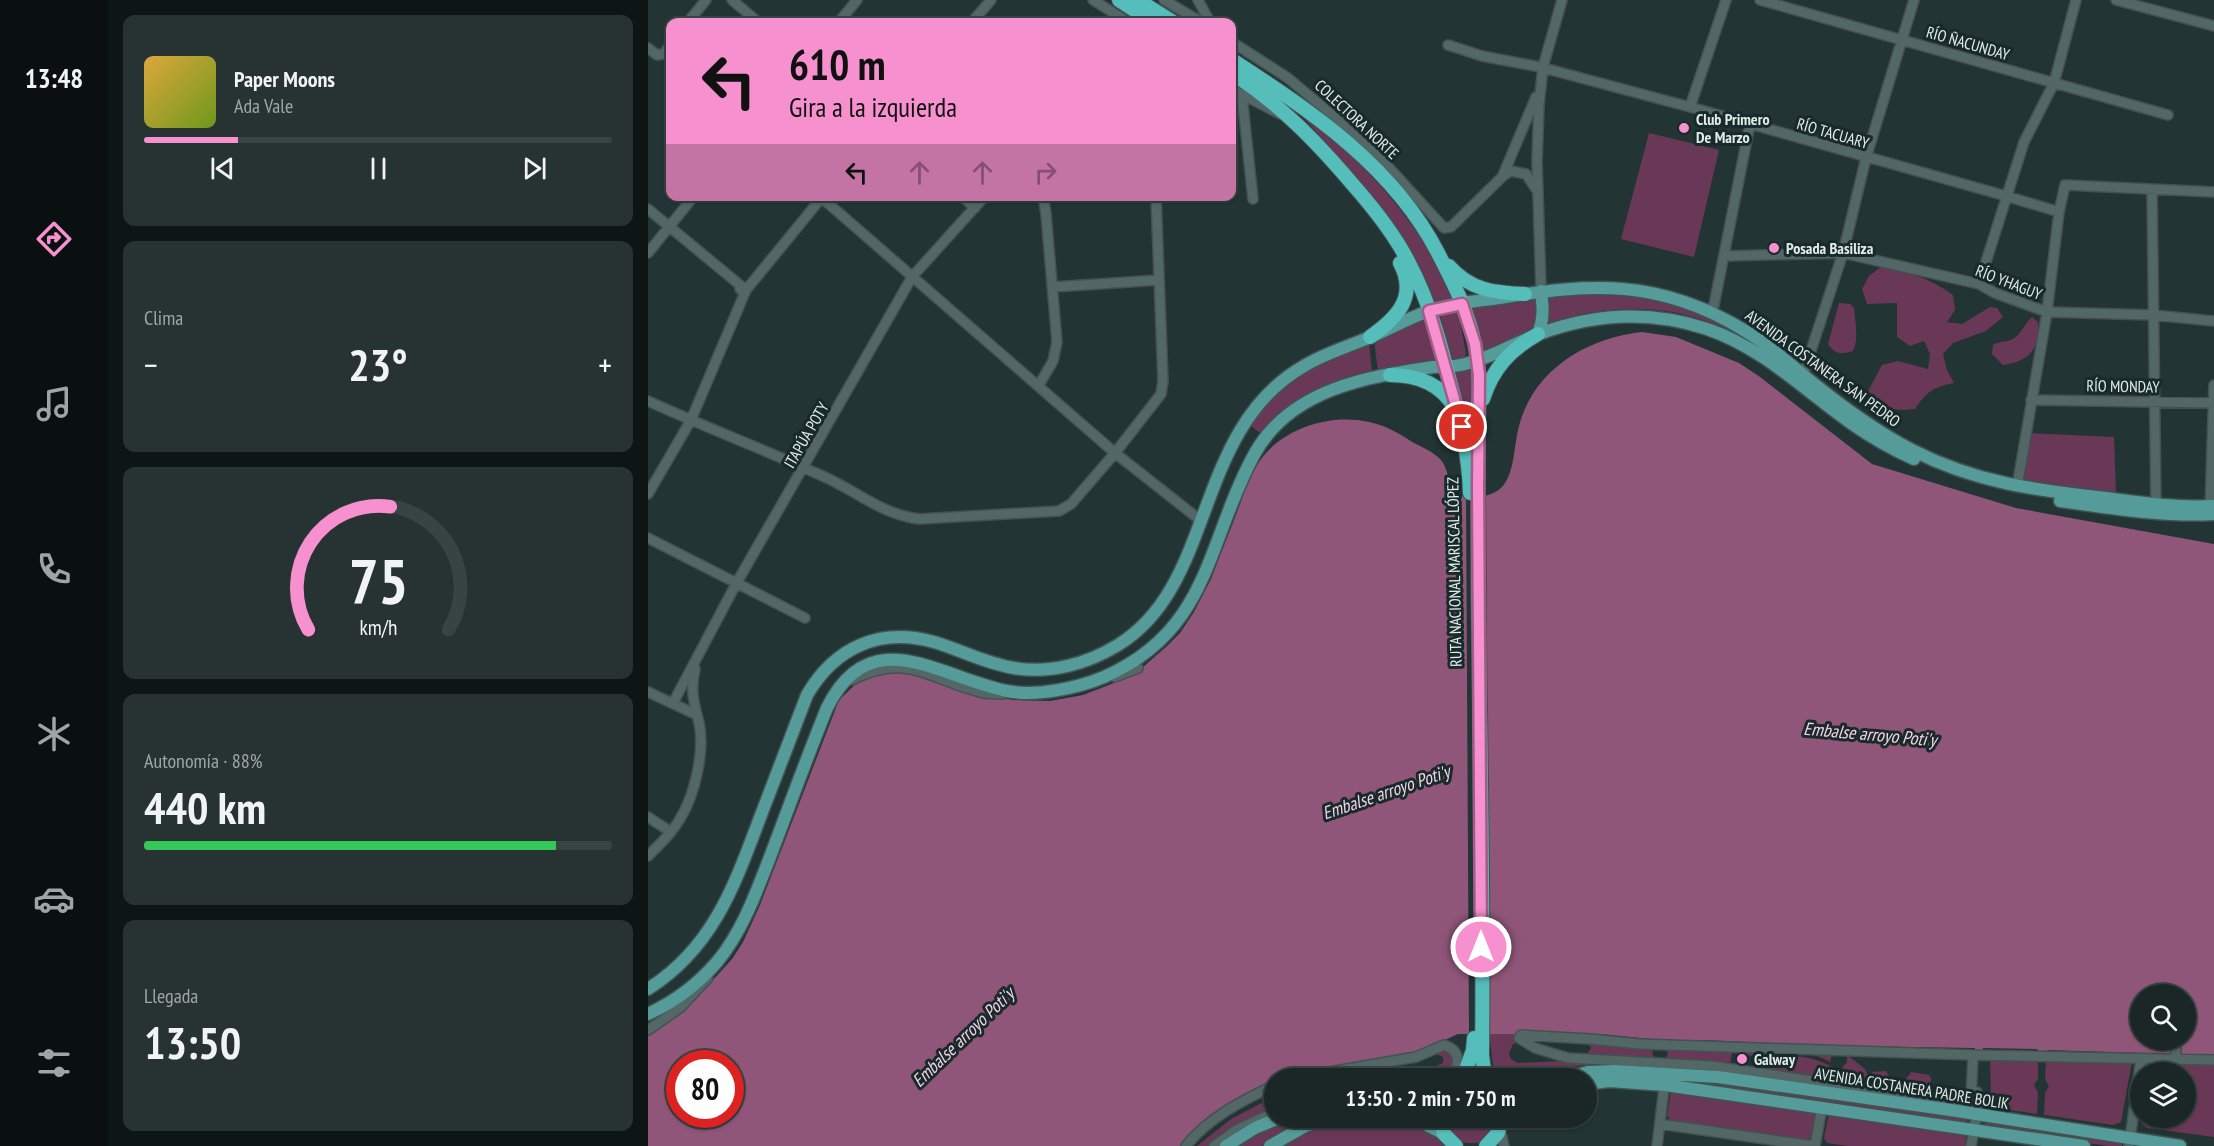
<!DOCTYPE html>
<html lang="es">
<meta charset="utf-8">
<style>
:root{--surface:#1a2726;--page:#273332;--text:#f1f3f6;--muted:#9fa5a7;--line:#384443;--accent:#f690cf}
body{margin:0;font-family:"PT Sans Narrow",sans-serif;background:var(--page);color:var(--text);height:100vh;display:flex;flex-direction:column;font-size:22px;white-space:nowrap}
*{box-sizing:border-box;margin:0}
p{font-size:20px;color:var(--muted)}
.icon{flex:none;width:33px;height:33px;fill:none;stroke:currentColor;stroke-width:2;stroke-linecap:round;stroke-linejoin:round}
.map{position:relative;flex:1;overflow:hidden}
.details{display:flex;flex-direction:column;gap:15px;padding:15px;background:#0e1515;width:540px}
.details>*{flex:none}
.top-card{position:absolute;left:18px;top:18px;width:570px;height:183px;border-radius:12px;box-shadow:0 2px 4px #0004,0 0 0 2px var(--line);background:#f690cf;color:#111;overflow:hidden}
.controls{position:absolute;left:1482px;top:984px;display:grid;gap:12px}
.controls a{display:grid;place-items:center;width:66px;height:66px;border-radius:50%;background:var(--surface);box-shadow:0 2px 4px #0004,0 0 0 2px var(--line);font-size:30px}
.speed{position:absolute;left:18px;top:1050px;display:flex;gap:12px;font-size:30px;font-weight:700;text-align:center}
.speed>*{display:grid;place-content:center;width:78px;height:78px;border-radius:50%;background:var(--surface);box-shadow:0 2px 4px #0004,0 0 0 2px var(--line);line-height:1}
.speed .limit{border:9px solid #d22;background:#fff;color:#111}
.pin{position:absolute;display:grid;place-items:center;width:51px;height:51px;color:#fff;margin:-26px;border:3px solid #fff;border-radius:50%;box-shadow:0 2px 6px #0007}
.me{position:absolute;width:66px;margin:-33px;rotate:0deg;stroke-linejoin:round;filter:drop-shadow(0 0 4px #0008)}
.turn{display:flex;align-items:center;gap:21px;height:126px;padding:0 24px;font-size:27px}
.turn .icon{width:78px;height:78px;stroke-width:2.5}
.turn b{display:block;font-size:42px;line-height:51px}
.lanes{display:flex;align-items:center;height:57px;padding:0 24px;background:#0003;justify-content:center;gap:30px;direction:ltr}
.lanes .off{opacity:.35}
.big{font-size:45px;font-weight:700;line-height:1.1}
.details .card{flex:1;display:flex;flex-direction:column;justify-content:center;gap:9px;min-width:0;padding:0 21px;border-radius:12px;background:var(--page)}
.details .dial{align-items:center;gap:0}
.dial svg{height:156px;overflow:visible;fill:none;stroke:var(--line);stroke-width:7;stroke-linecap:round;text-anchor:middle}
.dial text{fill:var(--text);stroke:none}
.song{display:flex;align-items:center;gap:18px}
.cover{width:72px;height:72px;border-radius:9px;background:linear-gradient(135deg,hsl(40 70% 55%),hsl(80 70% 35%))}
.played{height:6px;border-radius:3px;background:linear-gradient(90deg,var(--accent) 20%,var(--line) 20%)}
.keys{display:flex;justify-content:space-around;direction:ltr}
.heat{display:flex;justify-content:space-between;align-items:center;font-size:33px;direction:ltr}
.charge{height:9px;border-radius:4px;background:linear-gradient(90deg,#34c759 88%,var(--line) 0)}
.trip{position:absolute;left:616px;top:1068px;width:333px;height:60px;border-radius:30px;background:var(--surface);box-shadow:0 2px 4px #0004,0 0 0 2px var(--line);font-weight:700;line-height:60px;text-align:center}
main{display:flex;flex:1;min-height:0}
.tab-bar{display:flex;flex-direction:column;width:108px;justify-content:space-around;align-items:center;background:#0a100f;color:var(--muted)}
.tab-bar .icon{width:42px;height:42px}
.tab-bar .selected{color:var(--accent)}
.tab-bar b{font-size:27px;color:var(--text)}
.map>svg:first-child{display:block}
</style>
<main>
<nav class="tab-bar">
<b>13:48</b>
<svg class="icon selected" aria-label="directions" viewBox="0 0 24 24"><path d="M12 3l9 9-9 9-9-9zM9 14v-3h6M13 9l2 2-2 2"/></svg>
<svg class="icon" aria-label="music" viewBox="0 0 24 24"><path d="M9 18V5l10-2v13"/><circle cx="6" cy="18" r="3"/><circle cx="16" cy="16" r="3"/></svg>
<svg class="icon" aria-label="phone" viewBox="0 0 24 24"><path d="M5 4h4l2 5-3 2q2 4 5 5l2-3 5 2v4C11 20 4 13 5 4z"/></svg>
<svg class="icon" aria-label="climate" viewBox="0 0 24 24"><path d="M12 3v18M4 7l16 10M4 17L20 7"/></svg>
<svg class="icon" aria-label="car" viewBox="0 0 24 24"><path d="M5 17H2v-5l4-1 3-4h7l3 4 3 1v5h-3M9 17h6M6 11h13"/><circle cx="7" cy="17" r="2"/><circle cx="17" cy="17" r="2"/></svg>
<svg class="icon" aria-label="filters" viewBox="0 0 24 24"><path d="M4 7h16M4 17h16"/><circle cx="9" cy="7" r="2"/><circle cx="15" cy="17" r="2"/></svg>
</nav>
<section class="details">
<div class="card">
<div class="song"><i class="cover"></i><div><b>Paper Moons</b><p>Ada Vale</p></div></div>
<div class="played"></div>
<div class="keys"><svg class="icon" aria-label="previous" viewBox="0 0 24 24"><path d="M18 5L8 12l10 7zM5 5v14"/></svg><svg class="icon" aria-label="pause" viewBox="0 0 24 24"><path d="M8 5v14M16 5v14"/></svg><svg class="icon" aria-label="next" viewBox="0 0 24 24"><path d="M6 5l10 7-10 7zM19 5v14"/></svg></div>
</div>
<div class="card"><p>Clima</p>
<div class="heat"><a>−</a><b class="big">23°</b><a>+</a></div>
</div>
<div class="card dial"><svg viewBox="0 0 100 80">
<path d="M14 69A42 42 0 1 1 86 69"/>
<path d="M14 69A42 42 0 0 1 56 6" stroke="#f690cf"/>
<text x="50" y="56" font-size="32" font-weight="700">75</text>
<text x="50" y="72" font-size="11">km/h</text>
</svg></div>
<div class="card"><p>Autonomía · 88%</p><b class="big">440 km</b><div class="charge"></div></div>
<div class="card"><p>Llegada</p><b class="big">13:50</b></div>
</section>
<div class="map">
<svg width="1566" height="1146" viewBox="0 0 1566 1146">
<rect width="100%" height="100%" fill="#223433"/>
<path fill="#6a3857" d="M651,113C719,162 772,224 808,300L786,304C743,238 705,169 651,113Z
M1001,133L1071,150L1046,257L973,239Z
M1234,266C1264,273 1279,277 1305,295L1307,310L1299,322L1314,324L1342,307L1349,308L1355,317L1338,331L1305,343L1295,354L1299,370L1306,383C1286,387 1279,391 1267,409C1244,411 1236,410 1219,393L1234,365L1250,361L1280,369L1282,354L1276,341L1262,346L1249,337V303L1219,304L1214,289L1221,276Z
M968,291L1031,302L1109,343L1107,345C1094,339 1082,332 1070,326C1016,302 954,305 899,324V295Z
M889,295L891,321L888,329L832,355L818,304Z
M1191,303L1202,304L1206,308C1207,321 1211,339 1205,351C1193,355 1187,354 1180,344Z
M800,311L809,313L811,316L818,353L817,358L813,359L804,358L801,353L792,319L793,316Z
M781,315L793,364L730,372L726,340Z
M1384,317L1390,322C1392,348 1382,362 1355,365L1344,354L1345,345C1353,340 1362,343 1368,337C1374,332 1377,323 1384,317Z
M721,342L724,372C676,383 645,396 612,433L599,423L614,403L655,369Z
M823,369V441L806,371Z
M1381,433L1466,437L1468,493L1376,480Z
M841,1033H871L873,1042L865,1044L861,1053L863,1059L869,1063L914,1061L947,1063L925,1067L893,1078H852L845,1065Z
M939,1042L1007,1047L1004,1053L1007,1059L939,1055L943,1048Z
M1017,1047L1184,1054L1182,1062C1159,1049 1131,1052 1107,1060L1104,1056L1084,1052L1082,1064L1018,1059L1020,1053Z
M792,1051H801L808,1060L798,1078H760L795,1063V1057L788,1054Z
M1199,1055L1216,1068L1228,1087L1212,1084L1194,1068L1199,1062Z
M1149,1056C1167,1058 1181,1064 1196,1074L1194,1082L1111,1070V1061L1124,1058Z
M1342,1057L1390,1059V1079L1386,1085L1390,1092L1389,1114L1347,1108L1343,1104Z
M1398,1059L1484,1061L1473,1122L1465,1125L1396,1115L1397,1093L1401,1086L1397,1079Z
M1503,1062L1566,1063V1137L1499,1128L1494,1124V1118H1538V1072H1501Z
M1238,1071C1243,1083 1257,1084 1263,1072L1281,1075L1283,1078L1282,1092L1322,1098L1320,1101L1234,1090L1223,1072Z
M1024,1079H1059L1316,1118L1320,1122L1319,1125L1024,1084Z
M1023,1091L1168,1113L1163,1138L1159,1140L1023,1120L1019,1116Z
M627,1096V1110L563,1146H549L583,1119Z
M1181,1113L1315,1134L1318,1137L1317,1146H1200L1179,1143L1176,1138Z
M647,1118H668L636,1130L613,1146H586L631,1123Z
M697,1118H754L806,1146H622L634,1138Z
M797,1118H849L848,1125L835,1142C812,1146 801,1139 797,1118Z
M1338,1121L1474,1142V1146H1461L1337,1129Z"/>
<path fill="#8f5679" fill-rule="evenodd" d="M994,332L1028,337L1091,363L1112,377L1224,464L1368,508L1566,544V1055L1504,1054L1489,1056L1488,1053L1400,1050L1397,1053H1391L1389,1049L1335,1048V1051H1327V1048L1191,1046L1054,1040H1012L953,1034H810L769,1053L642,1078H627V1083L610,1091L535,1146H0V1034L45,1002L84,959L95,942L112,905L191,700L214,678L249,669L349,697L365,700L402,701L435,695L466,683L482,675L495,667L519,646L532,633L546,612L563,579C572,555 582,531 591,507C596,492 601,478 609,465C631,429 681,413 721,422C737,425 752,434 766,443C774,447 783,451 790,457C802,467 798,485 811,496C826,498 848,498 857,483C867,468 866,444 871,426C886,369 939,338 994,332ZM1492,994H1538V1040H1492ZM32,1064H82V1114H32Z"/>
<path fill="#223433" d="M838,492L841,1036L821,1037L818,494Z"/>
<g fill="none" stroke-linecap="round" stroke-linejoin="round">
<defs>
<path id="minor" d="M84,0L110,22
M445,0L480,22
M516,0L553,22
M550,0L562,22
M1112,0L1520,115
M1468,0L1566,26
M40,22L58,0
M191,22L209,0
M324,22L343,0
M584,42L640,78L684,115L735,161L796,228L803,227L855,176L863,171L878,174L890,192
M800,45L834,56L892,67L1042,107L1358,196L1411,212
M0,48L9,55L16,54L22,45
M584,89L632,114
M594,96L605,199
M1042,107L1078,0
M855,175L888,97
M1504,190L1508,509
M314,196L327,208
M174,198L467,453L552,520
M0,209L98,290L92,289
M0,253L46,196
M1077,256L1195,253L1331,284L1347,293L1399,312L1505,315L1566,321
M1331,284L1376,142L1406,83L1428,0
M405,287L511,280
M893,291L889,161L891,104L895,67L914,0
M1061,310L1066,305L1102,124
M1155,375L1195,253L1218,158L1266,0
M391,385L405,361L409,342L398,214L395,196
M1383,400L1566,403
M0,401C59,428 120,451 179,478C209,492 236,515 271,519L411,511L423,504L467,453L513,394L515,381L508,196
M1369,487L1399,312L1411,212L1417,185L1566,192
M0,494L43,420L98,290L175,196
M1562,512L1566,385
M0,538L157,618
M467,677L490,668
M204,680C260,651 283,681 336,693C342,694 348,693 355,694
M0,692L47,714
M25,703L88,584L264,277L337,196
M0,817L23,832
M0,856C12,844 25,832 33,817C47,794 57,750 51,723C46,703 42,690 47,669
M0,1030L33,1007L60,978
M873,1035L942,1039L991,1044L1325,1055L1323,1100L1317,1104L1305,1102L1064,1066L920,1058L887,1048L871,1038Z
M1325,1055L1566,1060
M1528,1059V1040
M647,1078L768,1057L796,1045C814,1051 812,1066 802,1078
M1012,1124L1166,1146
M852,1129L856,1146
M538,1146C560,1118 595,1100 627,1085
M566,1146L590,1129L627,1112
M1009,1146L1017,1080
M1167,1146L1174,1107
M1323,1146L1329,1114V1092
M1481,1146L1493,1059"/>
<path id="major" d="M890,334C896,319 895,307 893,291
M1412,501C1463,508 1514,517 1566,514
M0,989C66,947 87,884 113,815C128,775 144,735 159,695C187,647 232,627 286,642C313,650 339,664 366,668C402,674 439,664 470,645C569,585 544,430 656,366C677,353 702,346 725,336C745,327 765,316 786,309C807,303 830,301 852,298C944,283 1011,279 1094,329C1116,342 1135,358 1154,374C1188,402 1225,430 1264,450C1328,483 1388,490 1458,498C1494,503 1529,508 1566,506
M0,1014C26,1002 50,984 69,962C94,932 108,893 122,857C141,807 159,757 179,708C223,619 292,678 359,691C387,697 430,688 456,677C563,630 558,542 607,453C643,389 718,377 785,367C795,366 807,367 817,364C843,358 866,343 891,334C947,313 1002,310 1059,329C1115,348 1156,390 1203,423C1223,437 1244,449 1266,459
M919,1078L940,1072L966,1071L1070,1077L1309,1111L1532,1146
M939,1084L961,1081L1017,1085L1436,1146
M754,1118L769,1120L796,1134
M578,1146L607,1128L631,1118
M622,1146L659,1125L696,1118"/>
<path id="highway" d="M471,0L505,22
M490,0L525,22
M584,60C663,111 746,167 790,253C805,282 821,313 827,345C833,374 830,403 830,433C830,479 830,524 830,570C832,732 836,894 834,1055L837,1078
M584,73C634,106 668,141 707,187C728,211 748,236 762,265C781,301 792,342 802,381C812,418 821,455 822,493
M801,266C822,290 846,293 877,294
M722,337C749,318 770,297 752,263
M742,375C768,375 792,383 806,407
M835,399C845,368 862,350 890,334
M815,1078L825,1050L826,1038
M792,1118L796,1134L808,1146
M838,1146L850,1133L853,1118"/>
</defs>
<use href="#minor" stroke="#425251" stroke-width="12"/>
<use href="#major" stroke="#425251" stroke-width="15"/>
<use href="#highway" stroke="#425251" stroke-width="16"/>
<use href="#minor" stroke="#536766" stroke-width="9"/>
<use href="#major" stroke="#549b99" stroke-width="12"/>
<use href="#highway" stroke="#55bebb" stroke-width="14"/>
</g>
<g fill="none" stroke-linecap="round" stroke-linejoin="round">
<defs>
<path id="route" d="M814,427L781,311L814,304L827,344L831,375L830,486L833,947"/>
</defs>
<use href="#route" stroke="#a05e87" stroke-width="15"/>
<use href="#route" stroke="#f690cf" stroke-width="10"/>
</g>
<g fill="#f690cf" stroke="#182a29" stroke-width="2">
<circle cx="1036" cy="128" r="6"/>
<circle cx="1126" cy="248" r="6"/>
<circle cx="1094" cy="1059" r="6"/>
</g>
<g text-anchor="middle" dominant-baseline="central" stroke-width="6" stroke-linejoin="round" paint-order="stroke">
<g font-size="16" fill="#e0ebea" stroke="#182a29">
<text transform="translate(1320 43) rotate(16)">RÍO ÑACUNDAY</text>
<text transform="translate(709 119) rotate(43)">COLECTORA NORTE</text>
<text transform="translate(1185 133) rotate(16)">RÍO TACUARY</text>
<text transform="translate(1361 282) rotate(21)">RÍO YHAGUY</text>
<text transform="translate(1175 368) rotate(36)">AVENIDA COSTANERA SAN PEDRO</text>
<text transform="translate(1475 386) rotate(1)">RÍO MONDAY</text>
<text transform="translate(158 435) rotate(-60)">ITAPÚA POTY</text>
<text transform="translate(806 572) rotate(-91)">RUTA NACIONAL MARISCAL LÓPEZ</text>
<text transform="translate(1264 1088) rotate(9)">AVENIDA COSTANERA PADRE BOLIK</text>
</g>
<g font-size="16" font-weight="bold" fill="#e0ebea" stroke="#182a29" text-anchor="start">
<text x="1048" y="119">Club Primero<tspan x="1048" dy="18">De Marzo</tspan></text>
<text x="1138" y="248">Posada Basiliza</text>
<text x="1106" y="1059">Galway</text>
</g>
<g font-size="18" font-style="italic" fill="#f7d3e7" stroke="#182a29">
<text transform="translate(1222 734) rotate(5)">Embalse arroyo Poti'y</text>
<text transform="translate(738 792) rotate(-19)">Embalse arroyo Poti'y</text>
<text transform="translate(315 1037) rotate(-44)">Embalse arroyo Poti'y</text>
</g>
</g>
</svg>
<div class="controls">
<a><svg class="icon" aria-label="search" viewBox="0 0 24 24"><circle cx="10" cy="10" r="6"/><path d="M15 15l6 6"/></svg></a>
<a><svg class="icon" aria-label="layers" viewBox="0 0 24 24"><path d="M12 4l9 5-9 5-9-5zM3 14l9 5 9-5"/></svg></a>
</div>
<div class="speed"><div class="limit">80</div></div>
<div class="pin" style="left:814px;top:427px;background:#d93025"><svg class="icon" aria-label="arrive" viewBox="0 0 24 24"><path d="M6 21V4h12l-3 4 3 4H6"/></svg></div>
<svg class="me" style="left:833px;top:947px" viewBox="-20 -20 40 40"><circle r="17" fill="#f690cf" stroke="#fff" stroke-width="3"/><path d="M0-11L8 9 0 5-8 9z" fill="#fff"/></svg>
<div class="trip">13:50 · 2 min · 750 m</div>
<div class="top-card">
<div class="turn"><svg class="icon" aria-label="left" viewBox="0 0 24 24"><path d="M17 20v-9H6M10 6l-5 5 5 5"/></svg><div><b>610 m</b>Gira a la izquierda</div></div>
<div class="lanes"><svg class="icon" aria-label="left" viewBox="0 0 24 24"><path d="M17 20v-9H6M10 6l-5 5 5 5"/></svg><svg class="icon off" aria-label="ahead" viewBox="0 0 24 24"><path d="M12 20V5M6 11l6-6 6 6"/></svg><svg class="icon off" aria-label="ahead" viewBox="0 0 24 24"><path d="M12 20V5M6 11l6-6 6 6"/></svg><svg class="icon off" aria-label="right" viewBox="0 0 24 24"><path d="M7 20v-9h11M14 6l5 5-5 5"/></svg></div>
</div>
</div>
</main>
